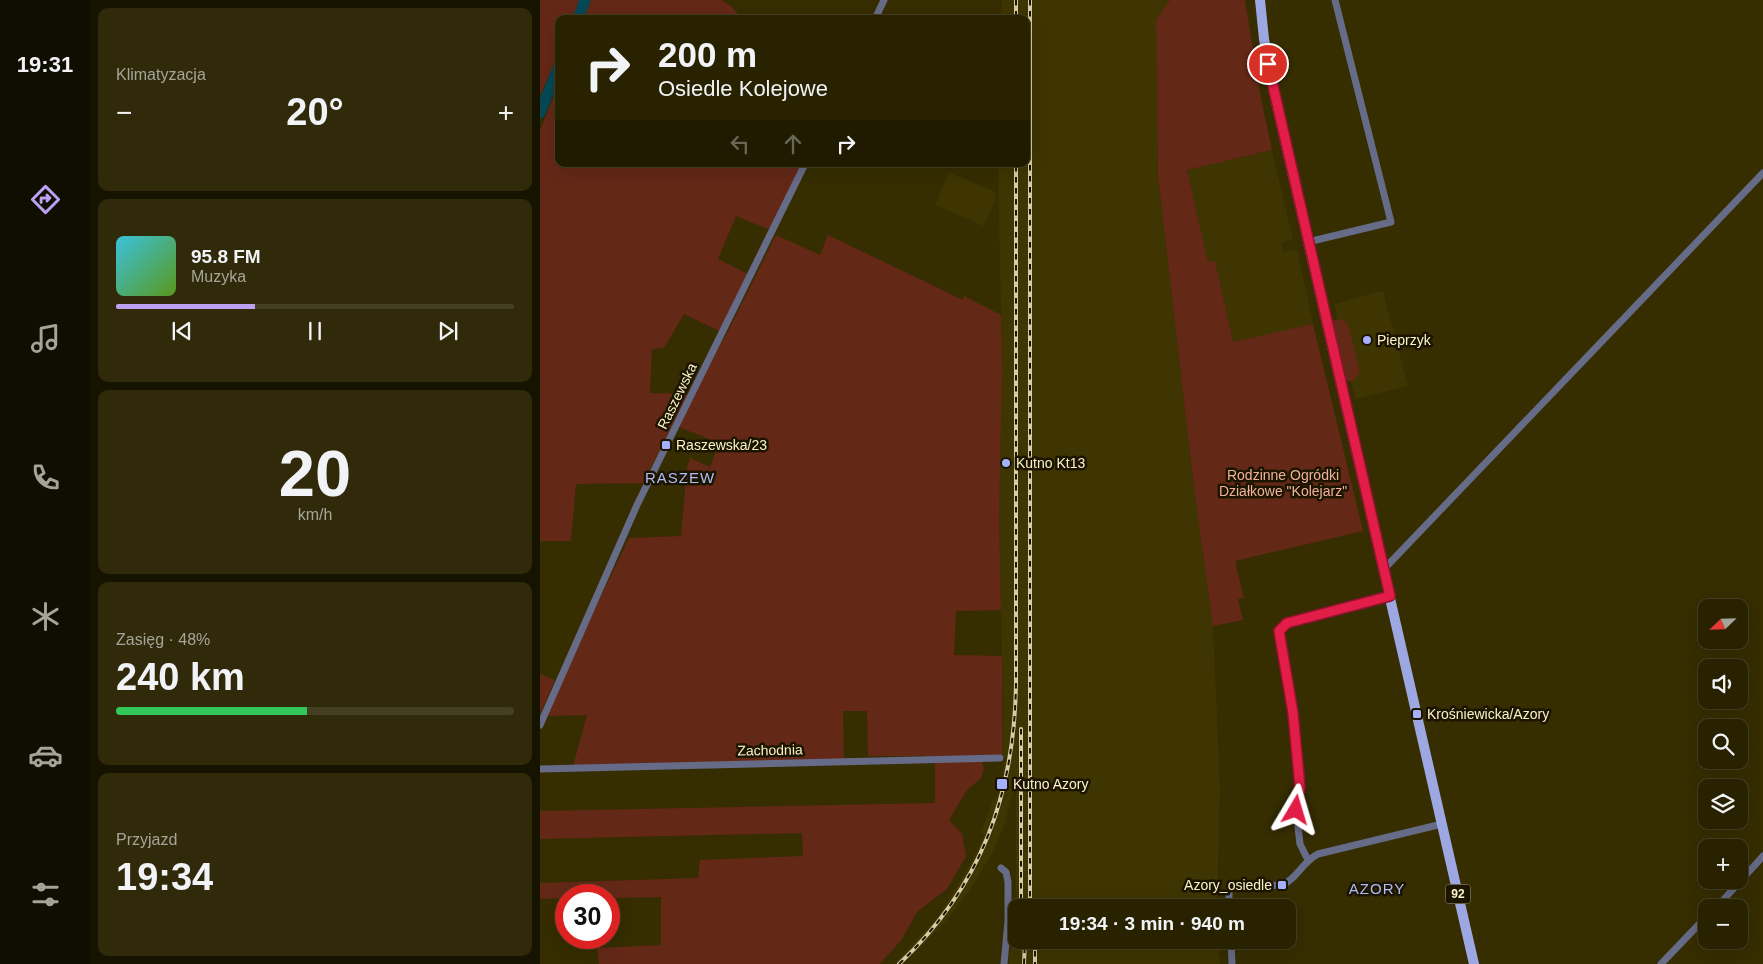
<!DOCTYPE html>
<html lang="pl">
<meta charset="utf-8">
<style>
:root{--surface:#282201;--page:#302a0b;--text:#f1f3f6;--muted:#a5a499;--line:#443f23;--accent:#bca0f2}
body{margin:0;font-family:Arial,sans-serif;background:var(--page);color:var(--text);height:100vh;display:flex;flex-direction:column;font-size:19px;white-space:nowrap}
*{box-sizing:border-box;margin:0}
p{font-size:16px;color:var(--muted)}
.icon{flex:none;width:28px;height:28px;fill:none;stroke:currentColor;stroke-width:2;stroke-linecap:round;stroke-linejoin:round}
.map{position:relative;flex:1;overflow:hidden}
.panel{display:flex;flex-direction:column;gap:8px;padding:8px;background:#161301;width:450px}
.panel>*{flex:none}
.hud{position:absolute;left:15px;top:15px;width:475px;height:152px;border-radius:10px;box-shadow:0 5px 20px #0002,0 0 0 1px var(--line);background:#282201;color:var(--text);overflow:hidden}
.needle{width:32px;rotate:247deg}
.fabs{position:absolute;left:1158px;top:599px;display:grid;gap:10px}
.fabs a{display:grid;place-items:center;width:50px;height:50px;border-radius:10px;background:var(--surface);box-shadow:0 5px 20px #0002,0 0 0 1px var(--line);font-size:25px}
.speed{position:absolute;left:15px;top:884px;display:flex;gap:10px;font-size:25px;font-weight:700;text-align:center}
.speed>*{display:grid;place-content:center;width:65px;height:65px;border-radius:50%;background:var(--surface);box-shadow:0 5px 20px #0002,0 0 0 1px var(--line);line-height:1}
.speed .limit{border:8px solid #d22;background:#fff;color:#111}
.pin{position:absolute;display:grid;place-items:center;width:42px;height:42px;color:#fff;margin:-21px;border:2px solid #fff;border-radius:50%;box-shadow:0 1px 5px #0007}
.me{position:absolute;width:55px;margin:-28px;rotate:7deg;stroke-linejoin:round;filter:drop-shadow(0 0 4px #0008)}
.turn{display:flex;align-items:center;gap:18px;height:105px;padding:0 20px;font-size:22px}
.turn .icon{width:65px;height:65px;stroke-width:2.5}
.turn b{display:block;font-size:35px;line-height:42px}
.lanes{display:flex;align-items:center;height:48px;padding:0 20px;background:#0003;justify-content:center;gap:25px;direction:ltr}
.lanes .off{opacity:.35}
.big{font-size:38px;font-weight:600;line-height:1.1}
.panel .card{flex:1;display:flex;flex-direction:column;justify-content:center;gap:8px;min-width:0;padding:0 18px;border-radius:10px;background:var(--page)}
.panel .dial{align-items:center;gap:0}
.dial b{font-size:65px;line-height:1}
.song{display:flex;align-items:center;gap:15px}
.cover{width:60px;height:60px;border-radius:8px;background:linear-gradient(135deg,hsl(190 70% 55%),hsl(90 70% 35%))}
.played{height:5px;border-radius:2px;background:linear-gradient(90deg,var(--accent) 35%,var(--line) 35%)}
.keys{display:flex;justify-content:space-around;direction:ltr}
.heat{display:flex;justify-content:space-between;align-items:center;font-size:28px;direction:ltr}
.charge{height:8px;border-radius:4px;background:linear-gradient(90deg,#34c759 48%,var(--line) 0)}
.trip{position:absolute;left:468px;top:899px;width:288px;height:50px;border-radius:10px;background:var(--surface);box-shadow:0 5px 20px #0002,0 0 0 1px var(--line);font-weight:600;line-height:50px;text-align:center}
main{display:flex;flex:1;min-height:0}
.dock{display:flex;flex-direction:column;width:90px;justify-content:space-around;align-items:center;background:#100e00;color:var(--muted)}
.dock .icon{width:35px;height:35px}
.dock .active{color:var(--accent)}
.dock b{font-size:22px;color:var(--text)}
.map>svg:first-child{display:block}
</style>
<main>
<nav class="dock">
<b>19:31</b>
<svg class="icon active" aria-label="directions" viewBox="0 0 24 24"><path d="M12 3l9 9-9 9-9-9zM9 14v-3h6M13 9l2 2-2 2"/></svg>
<svg class="icon" aria-label="music" viewBox="0 0 24 24"><path d="M9 18V5l10-2v13"/><circle cx="6" cy="18" r="3"/><circle cx="16" cy="16" r="3"/></svg>
<svg class="icon" aria-label="phone" viewBox="0 0 24 24"><path d="M5 4h4l2 5-3 2q2 4 5 5l2-3 5 2v4C11 20 4 13 5 4z"/></svg>
<svg class="icon" aria-label="climate" viewBox="0 0 24 24"><path d="M12 3v18M4 7l16 10M4 17L20 7"/></svg>
<svg class="icon" aria-label="car" viewBox="0 0 24 24"><path d="M5 17H2v-5l4-1 3-4h7l3 4 3 1v5h-3M9 17h6M6 11h13"/><circle cx="7" cy="17" r="2"/><circle cx="17" cy="17" r="2"/></svg>
<svg class="icon" aria-label="filters" viewBox="0 0 24 24"><path d="M4 7h16M4 17h16"/><circle cx="9" cy="7" r="2"/><circle cx="15" cy="17" r="2"/></svg>
</nav>
<section class="panel">
<div class="card"><p>Klimatyzacja</p>
<div class="heat"><a>−</a><b class="big">20°</b><a>+</a></div>
</div>
<div class="card">
<div class="song"><i class="cover"></i><div><b>95.8 FM</b><p>Muzyka</p></div></div>
<div class="played"></div>
<div class="keys"><svg class="icon" aria-label="previous" viewBox="0 0 24 24"><path d="M18 5L8 12l10 7zM5 5v14"/></svg><svg class="icon" aria-label="pause" viewBox="0 0 24 24"><path d="M8 5v14M16 5v14"/></svg><svg class="icon" aria-label="next" viewBox="0 0 24 24"><path d="M6 5l10 7-10 7zM19 5v14"/></svg></div>
</div>
<div class="card dial"><b>20</b><p>km/h</p></div>
<div class="card"><p>Zasięg · 48%</p><b class="big">240 km</b><div class="charge"></div></div>
<div class="card"><p>Przyjazd</p><b class="big">19:34</b></div>
</section>
<div class="map">
<svg width="1223" height="964" viewBox="0 0 1223 964">
<rect width="100%" height="100%" fill="#362d01"/>
<path fill="#3f3502" d="M462,0H630L616,20L618,175L655,496L673,626L680,787L677,907L476,908V940H677L680,964H469V954L471,952L472,899L476,897V792H473L465,823L454,850L432,887L407,920L375,953L363,964H354L400,914L428,868L445,834L441,833L453,799H456L466,757L462,756L463,709L459,512V395L462,371L458,164H486V19H461Z
M732,150L753,240L741,243L743,252L757,249L773,324L693,343L675,261L668,262L647,170Z
M409,172L455,192V201L444,226L395,205Z
M843,291L868,386L815,399L794,304Z"/>
<path fill="#642817" d="M0,0H41L33,19H19V52L0,96Z
M51,0H181L191,6L201,17L209,15L214,19H44Z
M630,0H705L721,99L732,150L647,170L668,262L675,261L693,342L773,324L823,531L695,561L704,598L698,599L703,620L673,626L655,496L618,176L616,20Z
M19,83V164H262L231,230L196,216L178,259L208,274L179,331L144,314L124,348L112,349L110,393L148,394L103,483L36,484L31,541H0V130Z
M236,235L280,255L288,235L423,300L424,296L461,315L462,371L459,512L461,610L416,611L414,655L462,656V756H328L327,711H303L304,760L33,766L47,715L8,716L24,673L89,538L141,536L147,468L150,458L170,467L179,443L139,427L154,393L189,329Z
M798,319L803,320L808,324L820,372L813,381H808L805,378L792,321Z
M0,674L15,680L0,714Z
M432,760L442,762L444,769L440,779L427,790L409,820L422,834L426,856L407,889L377,912L362,939L340,964H59L57,948L121,945V897L69,898V895H26V898L0,899V883L158,878L160,860L263,856L262,833L0,839V811L395,803V762Z"/>
<g fill="none" stroke-linecap="round" stroke-linejoin="round">
<path stroke="#054856" stroke-width="11" d="M38,19L45,0
M0,113L19,66"/>
<path stroke="#666b87" stroke-width="7" d="M335,19L344,0
M768,242L851,222L795,0
M844,569L1223,173
M0,725L97,505L265,164
M0,769L460,758
M768,860L760,844L756,809L760,787L753,713L739,631L747,623L850,597
M461,868L466,872L468,882V921L464,964
M689,908V891L693,887L742,885C757,879 763,861 778,854L902,824
M1176,908L1223,856
M691,940L692,964
M1121,964L1166,917"/>
<path stroke="#9da7e2" stroke-width="10" d="M720,0L724,39L736,102L934,964"/>
<defs>
<path id="rail" d="M476,0V19
M490,0V908
M481,729V908
M495,940V964
M359,964C441,887 474,795 476,685V164
M484,964L485,940"/>
</defs>
<use href="#rail" stroke="#d5cda6" stroke-width="4"/>
<use href="#rail" stroke="#1b1500" stroke-width="2" stroke-dasharray="5.5" stroke-linecap="butt"/>
</g>
<g fill="none" stroke-linecap="round" stroke-linejoin="round">
<defs>
<path id="route" d="M728,64L850,596L747,623L739,631L753,713L760,787L756,810"/>
</defs>
<use href="#route" stroke="#92132f" stroke-width="12"/>
<use href="#route" stroke="#e11d48" stroke-width="9"/>
</g>
<g fill="#a5b1fc" stroke="#1b1500" stroke-width="2">
<circle cx="827" cy="340" r="5"/>
<rect x="121" y="440" width="10" height="10" rx="2.5"/>
<circle cx="466" cy="463" r="5"/>
<rect x="872" y="709" width="10" height="10" rx="2.5"/>
<rect x="456" y="778" width="12" height="12" rx="2.5"/>
<rect x="737" y="880" width="10" height="10" rx="2.5"/>
</g>
<g text-anchor="middle" dominant-baseline="central" stroke-width="5" stroke-linejoin="round" paint-order="stroke">
<rect fill="#1b1500" stroke="#b7b08f" stroke-width="1" x="905.5" y="884.5" width="25" height="19" rx="4"/>
<g font-size="12" font-weight="bold" fill="#faf2cc">
<text x="918" y="894">92</text>
</g>
<g font-size="14" fill="#faf2cc" stroke="#1b1500" text-anchor="start">
<text x="837" y="340">Pieprzyk</text>
<text x="136" y="445">Raszewska/23</text>
<text x="476" y="463">Kutno Kt13</text>
<text x="887" y="714">Krośniewicka/Azory</text>
<text x="473" y="784">Kutno Azory</text>
<text x="732" y="885" text-anchor="end">Azory_osiedle</text>
</g>
<g font-size="14" fill="#faf2cc" stroke="#1b1500">
<text transform="translate(137 396) rotate(-64)">Raszewska</text>
<text transform="translate(230 750) rotate(-1)">Zachodnia</text>
</g>
<g font-size="14" fill="#f2b09d" stroke="#1b1500">
<text x="743" y="475">Rodzinne Ogródki<tspan x="743" dy="16">Działkowe "Kolejarz"</tspan></text>
</g>
<g font-size="15" letter-spacing="1" fill="#b2bcf4" stroke="#1b1500">
<text x="140" y="477">RASZEW</text>
<text x="837" y="888">AZORY</text>
</g>
</g>
</svg>
<div class="fabs">
<a><svg class="needle" viewBox="-14 -14 28 28"><path d="M0-13l5 13h-10z" fill="#e53935"/><path d="M0 13l5-13h-10z" fill="#a5a499"/></svg></a>
<a><svg class="icon" aria-label="sound" viewBox="0 0 24 24"><path d="M4 9h4l5-4v14l-5-4H4zM17 9q2 3 0 6"/></svg></a>
<a><svg class="icon" aria-label="search" viewBox="0 0 24 24"><circle cx="10" cy="10" r="6"/><path d="M15 15l6 6"/></svg></a>
<a><svg class="icon" aria-label="layers" viewBox="0 0 24 24"><path d="M12 4l9 5-9 5-9-5zM3 14l9 5 9-5"/></svg></a>
<a>+</a>
<a>−</a>
</div>
<div class="speed"><div class="limit">30</div></div>
<div class="pin" style="left:728px;top:64px;background:#d93025"><svg class="icon" aria-label="arrive" viewBox="0 0 24 24"><path d="M6 21V4h12l-3 4 3 4H6"/></svg></div>
<svg class="me" style="left:756px;top:810px" viewBox="-20 -20 40 40"><path d="M0-17L14 15 0 8-14 15z" fill="#e11d48" stroke="#fff" stroke-width="4"/></svg>
<div class="trip">19:34 · 3 min · 940 m</div>
<div class="hud">
<div class="turn"><svg class="icon" aria-label="right" viewBox="0 0 24 24"><path d="M7 20v-9h11M14 6l5 5-5 5"/></svg><div><b>200 m</b>Osiedle Kolejowe</div></div>
<div class="lanes"><svg class="icon off" aria-label="left" viewBox="0 0 24 24"><path d="M17 20v-9H6M10 6l-5 5 5 5"/></svg><svg class="icon off" aria-label="ahead" viewBox="0 0 24 24"><path d="M12 20V5M6 11l6-6 6 6"/></svg><svg class="icon" aria-label="right" viewBox="0 0 24 24"><path d="M7 20v-9h11M14 6l5 5-5 5"/></svg></div>
</div>
</div>
</main>
